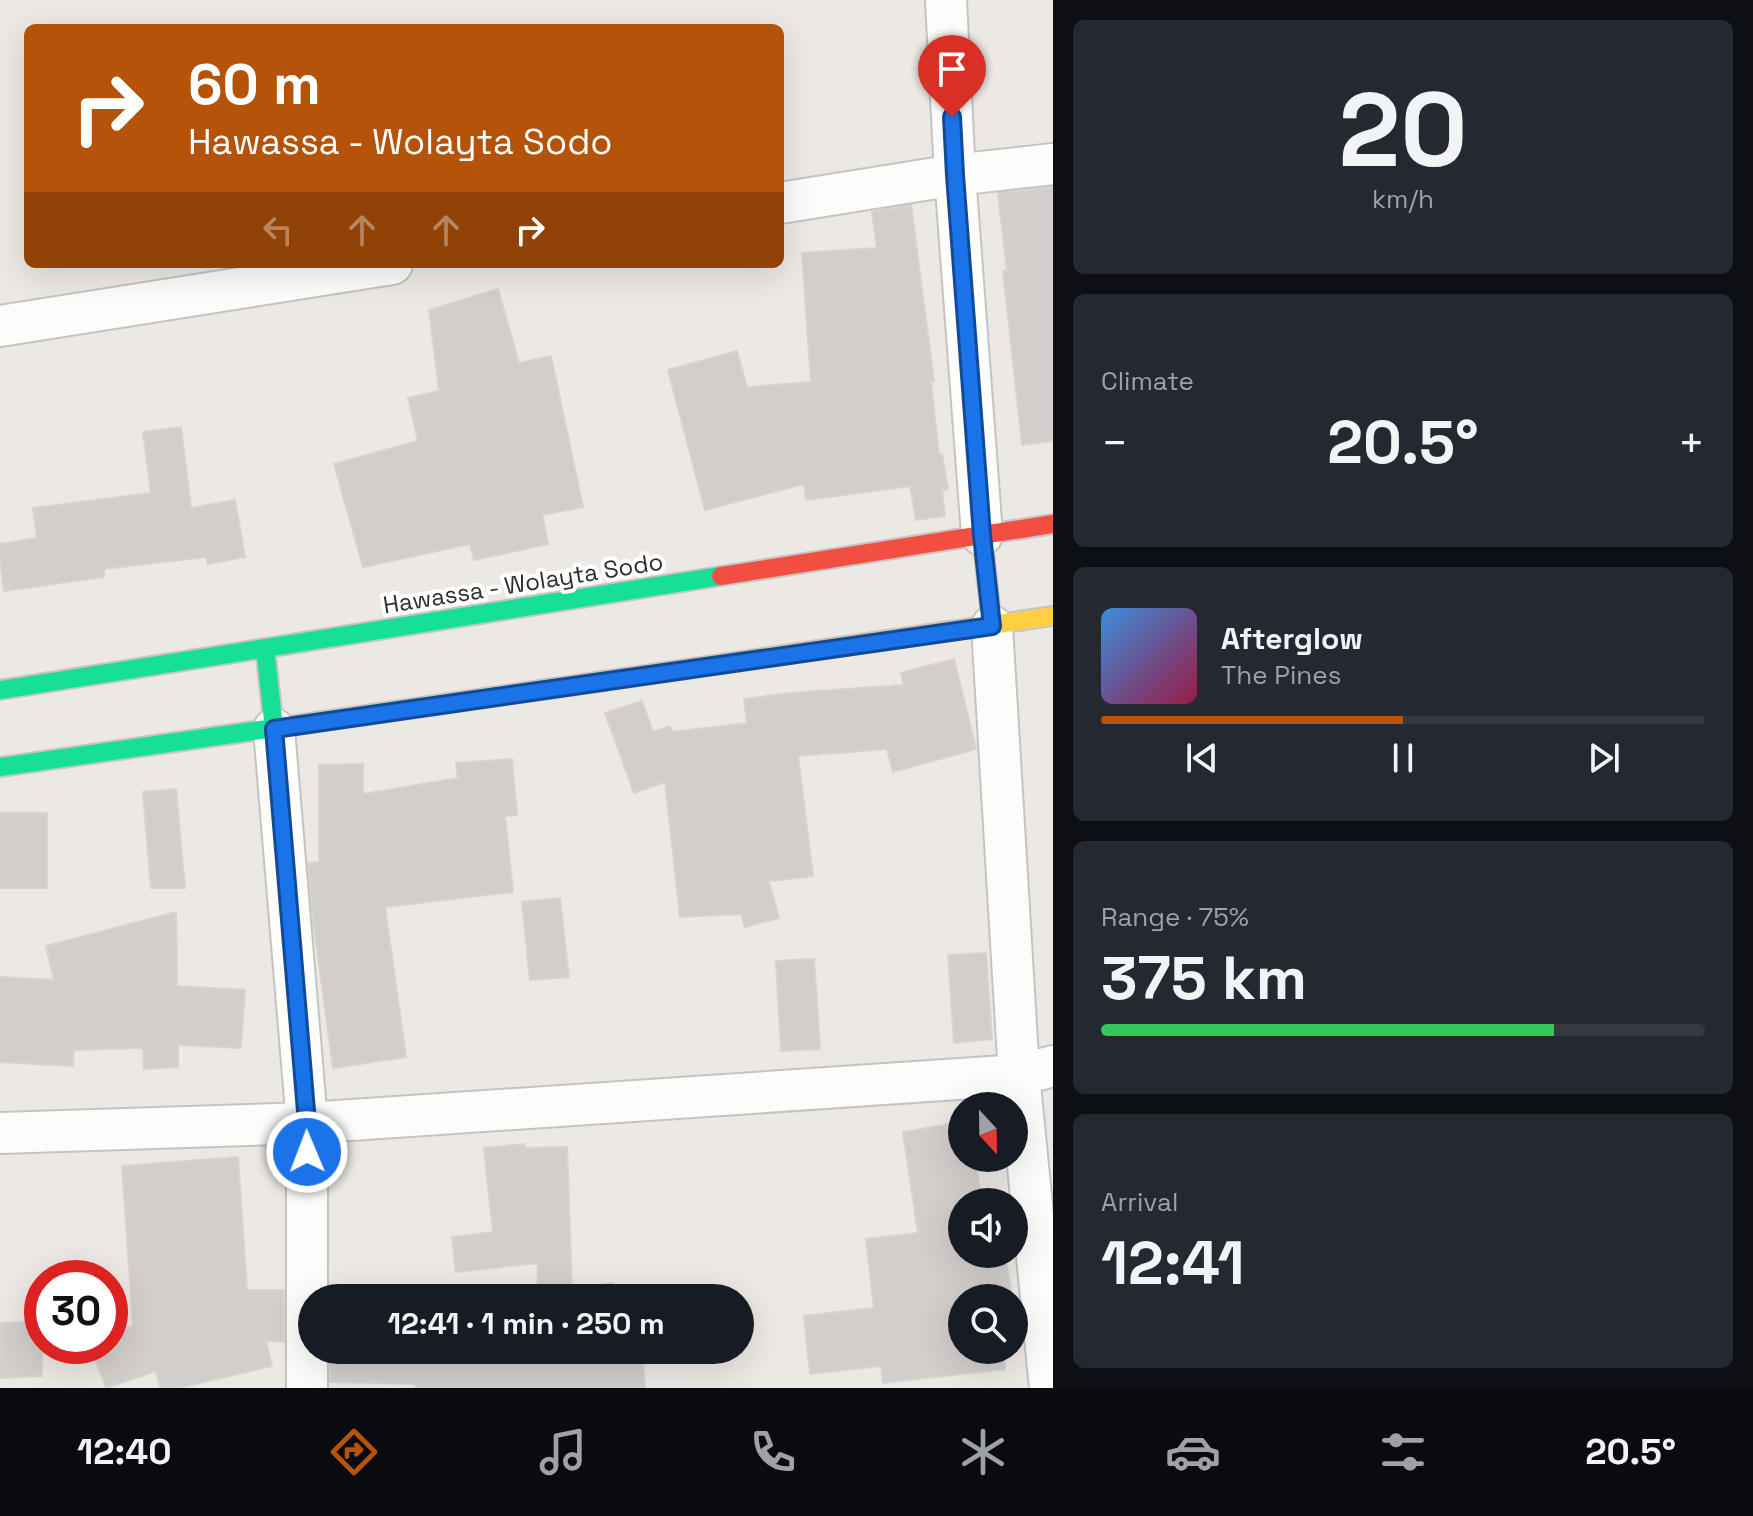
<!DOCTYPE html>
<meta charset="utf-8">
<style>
:root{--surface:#171b24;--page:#242831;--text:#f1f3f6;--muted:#9ea1a6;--line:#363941;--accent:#b45309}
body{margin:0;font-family:"Space Grotesk",sans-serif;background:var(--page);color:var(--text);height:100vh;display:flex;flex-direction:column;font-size:30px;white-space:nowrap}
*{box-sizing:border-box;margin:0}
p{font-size:26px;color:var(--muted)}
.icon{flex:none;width:44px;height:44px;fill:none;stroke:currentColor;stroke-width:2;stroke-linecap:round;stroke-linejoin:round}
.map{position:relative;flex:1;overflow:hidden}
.sheet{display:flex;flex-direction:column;gap:20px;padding:20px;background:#0d0f14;width:700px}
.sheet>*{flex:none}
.top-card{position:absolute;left:24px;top:24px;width:760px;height:244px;border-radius:12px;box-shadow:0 8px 32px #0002;background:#b45309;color:#fff;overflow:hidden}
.needle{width:52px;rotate:158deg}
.controls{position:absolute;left:948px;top:1092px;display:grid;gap:16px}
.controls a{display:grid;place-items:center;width:80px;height:80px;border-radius:50%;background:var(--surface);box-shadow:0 8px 32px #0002;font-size:40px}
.speed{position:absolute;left:24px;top:1260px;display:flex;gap:16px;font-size:40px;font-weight:700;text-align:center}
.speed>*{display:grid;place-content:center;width:104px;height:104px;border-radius:50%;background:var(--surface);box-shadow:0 8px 32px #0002;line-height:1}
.speed .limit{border:12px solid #d22;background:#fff;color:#111}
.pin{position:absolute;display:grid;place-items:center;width:68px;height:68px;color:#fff;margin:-82px -34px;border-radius:50% 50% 50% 0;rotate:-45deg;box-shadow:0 0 8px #0007}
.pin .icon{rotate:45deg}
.me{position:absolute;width:88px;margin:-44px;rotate:359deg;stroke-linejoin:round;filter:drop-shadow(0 0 6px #0008)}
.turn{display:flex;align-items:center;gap:28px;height:168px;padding:0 32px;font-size:36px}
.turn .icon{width:104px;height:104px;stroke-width:2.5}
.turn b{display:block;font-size:56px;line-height:68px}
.lanes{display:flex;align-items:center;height:76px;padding:0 32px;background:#0003;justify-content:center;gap:40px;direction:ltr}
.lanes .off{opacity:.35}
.big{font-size:60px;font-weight:600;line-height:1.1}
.sheet .tile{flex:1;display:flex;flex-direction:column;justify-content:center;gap:12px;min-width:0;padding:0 28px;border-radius:12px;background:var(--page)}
.sheet .dial{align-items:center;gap:0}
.dial b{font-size:104px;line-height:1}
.song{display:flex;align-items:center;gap:24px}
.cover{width:96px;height:96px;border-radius:12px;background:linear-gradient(135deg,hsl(210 70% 55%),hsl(340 70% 35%))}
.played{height:8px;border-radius:4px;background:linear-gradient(90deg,var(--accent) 50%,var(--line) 50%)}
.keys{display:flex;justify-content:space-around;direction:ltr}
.heat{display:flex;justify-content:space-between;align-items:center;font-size:44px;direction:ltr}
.charge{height:12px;border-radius:6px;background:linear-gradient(90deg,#34c759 75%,var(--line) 0)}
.trip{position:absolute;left:298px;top:1284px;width:456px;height:80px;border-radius:40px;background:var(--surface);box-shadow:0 8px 32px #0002;font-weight:600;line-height:80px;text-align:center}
.menu{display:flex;height:128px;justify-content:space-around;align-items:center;background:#090b0e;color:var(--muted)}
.menu .icon{width:56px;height:56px}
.menu .on{color:var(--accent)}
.menu b{font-size:36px;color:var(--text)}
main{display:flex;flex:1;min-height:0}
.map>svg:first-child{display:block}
</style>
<main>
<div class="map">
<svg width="1053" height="1388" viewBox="0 0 1053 1388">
<rect width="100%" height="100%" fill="#ece8e4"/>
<path fill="#d1cecb" stroke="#d7d4d0" stroke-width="2" d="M1053,187V441L1022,445L1003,271H1007L998,193Z
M911,205L934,381L931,382L939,455L942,454L948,489L942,490L945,516L916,520L910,486L806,500L804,484L705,510L668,370L737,351L747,387L811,382L802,253L877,248L872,212Z
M498,289L519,363L551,356L583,507L542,515L548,544L474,560L470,544L363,567L334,464L418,441L408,398L439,391L429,310Z
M181,427L191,508L235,500L245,557L208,564L206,557L104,569V577L4,591L0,560V544L37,538L33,508L151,493L143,432Z
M954,659L976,749L893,772L887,749L798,756L813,876L769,881L779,918L745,927L741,914L680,917L665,782L634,793L605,713L642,701L653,732L670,726L672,732L747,723L744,699L790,693L904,685L901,673Z
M512,759L517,815L505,816L513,892L385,907L406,1057L333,1068L312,912L308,863L319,862V765L363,764V794L458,778L456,763Z
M176,789L185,888H151L143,792Z
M0,813H47V888H0Z
M560,898L569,977L530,980L522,902Z
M176,912L177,986L245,990L241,1048L178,1045V1067L144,1069L143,1048L74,1050L73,1066L0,1062V977L54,980L46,946Z
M986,953L992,1039L954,1043L948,955Z
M814,959L820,1049L781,1051L776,961Z
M962,1122V1158H975L982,1202H962V1254H990L991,1256L1005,1254L1011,1290L996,1292L997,1298H962V1350H1003L1005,1369L883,1383L881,1366L810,1374L804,1316L874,1308L866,1239L918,1233L903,1132Z
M524,1144L525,1148L567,1147L572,1291L612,1283L616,1298H537L538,1263L456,1272L452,1237L493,1232L484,1148Z
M238,1157L247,1290H284V1342L266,1341L272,1366L179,1388H160L156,1371L106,1388L90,1346H110V1335L133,1326L122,1166Z
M330,1291H382V1298H330Z
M42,1321V1376L0,1378V1323Z
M330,1350H642L645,1388H416V1384L330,1382Z"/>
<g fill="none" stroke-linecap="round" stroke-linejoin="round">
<defs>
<path id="street" d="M946,0L955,175L982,535
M780,203L955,175L1053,164
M0,326L392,264
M992,626L1019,1075L1050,1388
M274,729L307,1123V1388
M0,1133L307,1123L1019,1075L1053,1066"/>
<path id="fast" d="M982,535L992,626
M265,648L274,729
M0,690L721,576
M0,767L555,688"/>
<path id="slow" d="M555,688L1053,616"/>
<path id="jam" d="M721,576L1053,524"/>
</defs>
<use href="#street" stroke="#c5c4c5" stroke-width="44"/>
<use href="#fast" stroke="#c6c5c4" stroke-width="22"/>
<use href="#slow" stroke="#c6c5c4" stroke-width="22"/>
<use href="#jam" stroke="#c6c5c4" stroke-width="22"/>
<use href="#street" stroke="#fcfcfb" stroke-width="40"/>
<use href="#fast" stroke="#16e098" stroke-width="18"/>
<use href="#slow" stroke="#ffcf43" stroke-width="18"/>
<use href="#jam" stroke="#f24e42" stroke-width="18"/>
</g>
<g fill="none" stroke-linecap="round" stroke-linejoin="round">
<defs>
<path id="route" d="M307,1152V1123L274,729L992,626L982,535L955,175L952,117"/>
</defs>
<use href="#route" stroke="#114b97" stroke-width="20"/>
<use href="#route" stroke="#1a73e8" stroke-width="14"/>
</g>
<g text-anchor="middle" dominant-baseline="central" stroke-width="8" stroke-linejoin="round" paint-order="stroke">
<g font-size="24" fill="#2e2e2e" stroke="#fff">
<text transform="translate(523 583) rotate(-9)">Hawassa - Wolayta Sodo</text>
</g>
</g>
</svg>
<div class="controls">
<a><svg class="needle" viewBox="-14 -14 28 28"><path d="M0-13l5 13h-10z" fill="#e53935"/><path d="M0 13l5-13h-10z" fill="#9ea1a6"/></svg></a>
<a><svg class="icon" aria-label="sound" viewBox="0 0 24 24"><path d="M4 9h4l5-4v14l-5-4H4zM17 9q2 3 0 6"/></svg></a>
<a><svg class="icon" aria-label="search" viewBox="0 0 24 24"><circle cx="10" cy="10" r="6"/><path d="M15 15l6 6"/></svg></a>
</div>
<div class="speed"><div class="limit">30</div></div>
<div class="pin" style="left:952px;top:117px;background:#d93025"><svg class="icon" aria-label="arrive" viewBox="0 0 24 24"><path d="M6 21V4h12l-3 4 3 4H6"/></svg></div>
<svg class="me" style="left:307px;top:1152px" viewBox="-20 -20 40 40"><circle r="17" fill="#1a73e8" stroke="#fff" stroke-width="3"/><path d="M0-11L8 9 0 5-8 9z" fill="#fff"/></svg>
<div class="trip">12:41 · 1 min · 250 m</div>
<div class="top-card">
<div class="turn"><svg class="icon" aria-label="right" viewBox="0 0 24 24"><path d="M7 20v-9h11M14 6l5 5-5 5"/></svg><div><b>60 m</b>Hawassa - Wolayta Sodo</div></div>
<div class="lanes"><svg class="icon off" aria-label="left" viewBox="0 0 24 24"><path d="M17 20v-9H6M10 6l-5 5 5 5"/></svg><svg class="icon off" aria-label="ahead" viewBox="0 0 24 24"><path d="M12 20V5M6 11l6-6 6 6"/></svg><svg class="icon off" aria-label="ahead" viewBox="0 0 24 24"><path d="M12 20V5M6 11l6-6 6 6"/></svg><svg class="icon" aria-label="right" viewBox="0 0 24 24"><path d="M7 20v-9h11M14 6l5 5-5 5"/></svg></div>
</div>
</div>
<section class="sheet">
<div class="tile dial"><b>20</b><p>km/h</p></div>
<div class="tile"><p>Climate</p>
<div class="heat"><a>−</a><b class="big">20.5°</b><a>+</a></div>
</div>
<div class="tile">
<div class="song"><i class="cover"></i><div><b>Afterglow</b><p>The Pines</p></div></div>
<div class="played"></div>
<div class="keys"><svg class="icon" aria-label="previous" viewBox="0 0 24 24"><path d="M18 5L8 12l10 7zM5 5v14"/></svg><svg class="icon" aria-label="pause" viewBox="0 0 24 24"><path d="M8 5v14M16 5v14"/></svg><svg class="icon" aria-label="next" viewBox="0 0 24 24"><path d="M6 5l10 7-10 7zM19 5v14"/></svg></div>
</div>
<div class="tile"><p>Range · 75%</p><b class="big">375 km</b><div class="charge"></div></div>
<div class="tile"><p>Arrival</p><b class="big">12:41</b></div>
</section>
</main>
<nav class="menu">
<b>12:40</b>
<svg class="icon on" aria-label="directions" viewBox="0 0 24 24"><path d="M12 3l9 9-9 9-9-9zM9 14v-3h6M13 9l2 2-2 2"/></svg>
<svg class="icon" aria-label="music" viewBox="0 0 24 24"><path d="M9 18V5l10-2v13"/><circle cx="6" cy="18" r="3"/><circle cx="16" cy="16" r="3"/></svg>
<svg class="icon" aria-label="phone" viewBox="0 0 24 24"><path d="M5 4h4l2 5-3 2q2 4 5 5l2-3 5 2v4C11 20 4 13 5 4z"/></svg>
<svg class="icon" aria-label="climate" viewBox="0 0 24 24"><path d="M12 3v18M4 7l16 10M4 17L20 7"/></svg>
<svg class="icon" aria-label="car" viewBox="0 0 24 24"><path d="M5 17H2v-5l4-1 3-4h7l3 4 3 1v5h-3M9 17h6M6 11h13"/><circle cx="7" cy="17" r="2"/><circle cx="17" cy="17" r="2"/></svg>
<svg class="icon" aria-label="filters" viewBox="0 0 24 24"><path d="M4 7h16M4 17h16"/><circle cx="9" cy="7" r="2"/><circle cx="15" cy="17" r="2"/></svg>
<b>20.5°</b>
</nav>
